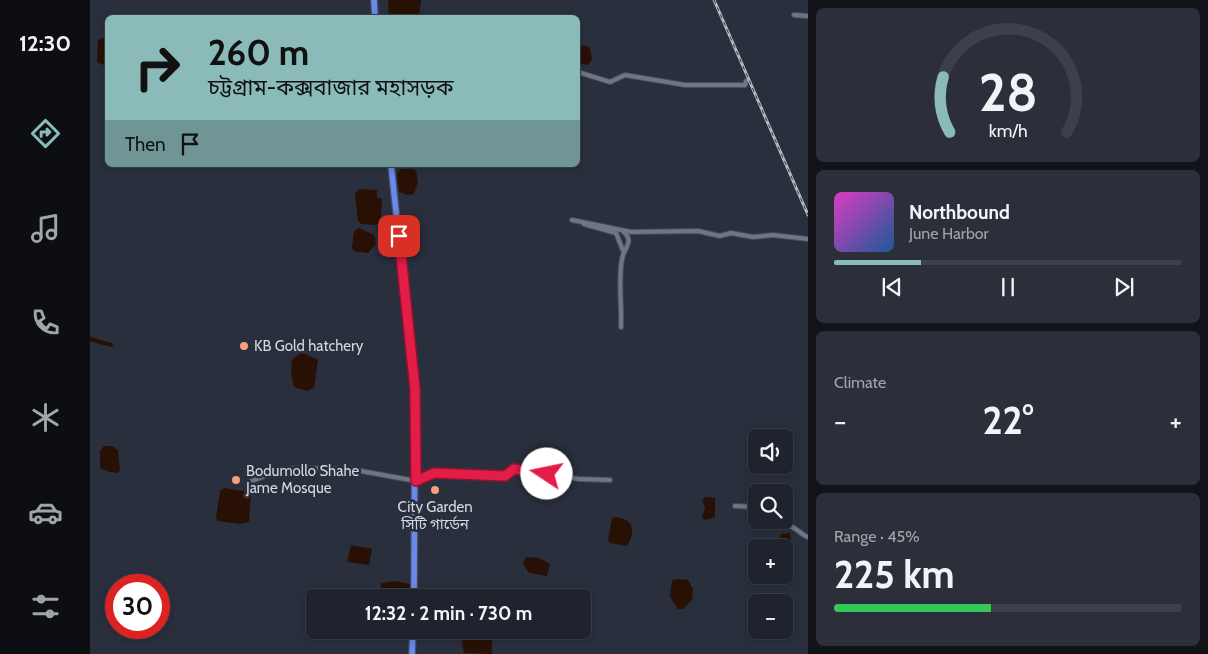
<!DOCTYPE html>
<meta charset="utf-8">
<style>
:root{--surface:#1f232e;--page:#2c2f3a;--text:#f1f3f6;--muted:#a1a4aa;--line:#3c404a;--accent:#8bbbb9}
body{margin:0;font-family:Cabin,"Noto Sans Bengali",sans-serif;background:var(--page);color:var(--text);height:100vh;display:flex;flex-direction:column;font-size:19px;white-space:nowrap}
*{box-sizing:border-box;margin:0}
p{font-size:16px;color:var(--muted)}
.icon{flex:none;width:28px;height:28px;fill:none;stroke:currentColor;stroke-width:2;stroke-linecap:round;stroke-linejoin:round}
.map{position:relative;flex:1;overflow:hidden}
.details{display:flex;flex-direction:column;gap:8px;padding:8px;background:#111319;width:400px}
.details>*{flex:none}
.top-card{position:absolute;left:15px;top:15px;width:475px;height:152px;border-radius:8px;box-shadow:0 2px 8px #0003,0 0 0 1px var(--line);background:#8bbbb9;color:#111;overflow:hidden}
.tools{position:absolute;left:658px;top:429px;display:grid;gap:10px}
.tools a{display:grid;place-items:center;width:45px;height:45px;border-radius:8px;background:var(--surface);box-shadow:0 2px 8px #0003,0 0 0 1px var(--line);font-size:25px}
.speed{position:absolute;left:15px;top:574px;display:flex;gap:10px;font-size:25px;font-weight:700;text-align:center}
.speed>*{display:grid;place-content:center;width:65px;height:65px;border-radius:50%;background:var(--surface);box-shadow:0 2px 8px #0003,0 0 0 1px var(--line);line-height:1}
.speed .limit{border:8px solid #d22;background:#fff;color:#111}
.pin{position:absolute;display:grid;place-items:center;width:42px;height:42px;color:#fff;margin:-21px;border-radius:10px;box-shadow:0 2px 8px #0006}
.me{position:absolute;width:55px;margin:-28px;rotate:281deg;stroke-linejoin:round;filter:drop-shadow(0 0 4px #0008)}
.turn{display:flex;align-items:center;gap:18px;height:105px;padding:0 20px;font-size:22px}
.turn .icon{width:65px;height:65px;stroke-width:2.5}
.turn b{display:block;font-size:35px;line-height:42px}
.then{display:flex;align-items:center;height:48px;padding:0 20px;background:#0003;gap:10px;font-size:19px}
.big{font-size:38px;font-weight:700;line-height:1.1}
.details .tile{flex:1;display:flex;flex-direction:column;justify-content:center;gap:8px;min-width:0;padding:0 18px;border-radius:8px;background:var(--page)}
.details .dial{align-items:center;gap:0}
.dial svg{height:130px;overflow:visible;fill:none;stroke:var(--line);stroke-width:7;stroke-linecap:round;text-anchor:middle}
.dial text{fill:var(--text);stroke:none}
.song{display:flex;align-items:center;gap:15px}
.cover{width:60px;height:60px;border-radius:8px;background:linear-gradient(135deg,hsl(310 70% 55%),hsl(210 70% 35%))}
.played{height:5px;border-radius:2px;background:linear-gradient(90deg,var(--accent) 25%,var(--line) 25%)}
.keys{display:flex;justify-content:space-around;direction:ltr}
.heat{display:flex;justify-content:space-between;align-items:center;font-size:28px;direction:ltr}
.charge{height:8px;border-radius:4px;background:linear-gradient(90deg,#34c759 45%,var(--line) 0)}
.trip{position:absolute;left:216px;top:589px;width:285px;height:50px;border-radius:8px;background:var(--surface);box-shadow:0 2px 8px #0003,0 0 0 1px var(--line);font-weight:700;line-height:50px;text-align:center}
main{display:flex;flex:1;min-height:0}
.tab-bar{display:flex;flex-direction:column;width:90px;justify-content:space-around;align-items:center;background:#0c0e12;color:var(--muted)}
.tab-bar .icon{width:35px;height:35px}
.tab-bar .selected{color:var(--accent)}
.tab-bar b{font-size:22px;color:var(--text)}
.map>svg:first-child{display:block}
</style>
<main>
<nav class="tab-bar">
<b>12:30</b>
<svg class="icon selected" aria-label="directions" viewBox="0 0 24 24"><path d="M12 3l9 9-9 9-9-9zM9 14v-3h6M13 9l2 2-2 2"/></svg>
<svg class="icon" aria-label="music" viewBox="0 0 24 24"><path d="M9 18V5l10-2v13"/><circle cx="6" cy="18" r="3"/><circle cx="16" cy="16" r="3"/></svg>
<svg class="icon" aria-label="phone" viewBox="0 0 24 24"><path d="M5 4h4l2 5-3 2q2 4 5 5l2-3 5 2v4C11 20 4 13 5 4z"/></svg>
<svg class="icon" aria-label="climate" viewBox="0 0 24 24"><path d="M12 3v18M4 7l16 10M4 17L20 7"/></svg>
<svg class="icon" aria-label="car" viewBox="0 0 24 24"><path d="M5 17H2v-5l4-1 3-4h7l3 4 3 1v5h-3M9 17h6M6 11h13"/><circle cx="7" cy="17" r="2"/><circle cx="17" cy="17" r="2"/></svg>
<svg class="icon" aria-label="filters" viewBox="0 0 24 24"><path d="M4 7h16M4 17h16"/><circle cx="9" cy="7" r="2"/><circle cx="15" cy="17" r="2"/></svg>
</nav>
<div class="map">
<svg width="718" height="654" viewBox="0 0 718 654">
<rect width="100%" height="100%" fill="#292f3d"/>
<path fill="#291005" d="M298,0H331L329,17H299Z
M17,36V61L14,65L7,62L8,40Z
M488,45L500,47L502,59L498,65L488,63Z
M310,169H323L326,171L328,182L324,194L318,195L309,192L307,175Z
M270,189L287,190V197L292,199L291,215L287,225L271,224L268,221L265,193Z
M269,228L284,235L286,244L278,253L264,251L262,248L264,231Z
M211,352L228,360L224,388L217,391L204,387L201,373L202,360Z
M14,446H22L28,450L30,470L27,473L20,472L10,468V451Z
M134,488L159,492L161,495L159,522L150,524L128,521L126,518L130,491Z
M615,497L625,498V517L615,520L612,518L615,507L612,501Z
M527,517C545,520 545,532 537,546L520,543L518,540L522,518Z
M700,533L702,550L694,557V548L686,547L691,534Z
M261,545L282,549L279,565L257,562Z
M436,557L449,558L460,564L457,576L439,573L433,564Z
M587,579L598,580L603,589L602,600L593,609H588L580,597L582,580Z
M306,581L320,584V591L313,593L290,590L291,583Z
M376,630H402V654L374,653L372,643Z"/>
<g fill="none" stroke-linecap="round" stroke-linejoin="round">
<path stroke="#291005" stroke-width="4" d="M0,339L21,345"/>
<defs>
<path id="minor" d="M704,15L718,16
M488,72L520,82L535,75L595,85H655L656,81
M482,220L541,232L608,231L630,236L641,233L663,237L683,235L718,239
M494,224L526,233L534,253
M531,327C532,307 528,279 532,259C534,247 545,242 533,231
M159,482L193,469L212,468L260,469L326,481L344,473L415,476L424,469L489,479L520,480
M645,506L666,507
M694,508L698,525C707,528 713,536 718,537"/>
<path id="highway" d="M284,0L285,18
M301,165L325,389L324,598
M322,654L323,630"/>
</defs>
<use href="#minor" stroke="#484d59" stroke-width="6"/>
<use href="#highway" stroke="#484d59" stroke-width="8"/>
<use href="#minor" stroke="#6e7586" stroke-width="4"/>
<use href="#highway" stroke="#678aec" stroke-width="5.5"/>
<defs>
<path id="rail" d="M624,0L718,215"/>
</defs>
<use href="#rail" stroke="#b5b9c4" stroke-width="3"/>
<use href="#rail" stroke="#292f3d" stroke-width="1" stroke-dasharray="4" stroke-linecap="butt"/>
</g>
<g fill="none" stroke-linecap="round" stroke-linejoin="round">
<defs>
<path id="route" d="M309,236L325,389L326,481L344,473L415,476L424,469L457,474"/>
</defs>
<use href="#route" stroke="#92132f" stroke-width="12"/>
<use href="#route" stroke="#e11d48" stroke-width="9"/>
</g>
<g fill="#f2a17e" stroke="#292f3d" stroke-width="2">
<circle cx="154" cy="346" r="5"/>
<circle cx="146" cy="480" r="5"/>
<circle cx="345" cy="490" r="5"/>
</g>
<g text-anchor="middle" dominant-baseline="central" stroke-width="5" stroke-linejoin="round" paint-order="stroke">
<g font-size="15" fill="#d3d7e1" stroke="#292f3d" text-anchor="start">
<text x="164" y="346">KB Gold hatchery</text>
<text x="156" y="471">Bodumollo Shahe<tspan x="156" dy="17">Jame Mosque</tspan></text>
<text x="345" y="507" text-anchor="middle">City Garden<tspan x="345" dy="17">সিটি গার্ডেন</tspan></text>
</g>
</g>
</svg>
<div class="tools">
<a><svg class="icon" aria-label="sound" viewBox="0 0 24 24"><path d="M4 9h4l5-4v14l-5-4H4zM17 9q2 3 0 6"/></svg></a>
<a><svg class="icon" aria-label="search" viewBox="0 0 24 24"><circle cx="10" cy="10" r="6"/><path d="M15 15l6 6"/></svg></a>
<a>+</a>
<a>−</a>
</div>
<div class="speed"><div class="limit">30</div></div>
<div class="pin" style="left:309px;top:236px;background:#d93025"><svg class="icon" aria-label="arrive" viewBox="0 0 24 24"><path d="M6 21V4h12l-3 4 3 4H6"/></svg></div>
<svg class="me" style="left:457px;top:474px" viewBox="-20 -20 40 40"><circle r="19" fill="#fff"/><path d="M0-13L10 11 0 6-10 11z" fill="#e11d48"/></svg>
<div class="trip">12:32 · 2 min · 730 m</div>
<div class="top-card">
<div class="turn"><svg class="icon" aria-label="right" viewBox="0 0 24 24"><path d="M7 20v-9h11M14 6l5 5-5 5"/></svg><div><b>260 m</b>চট্টগ্রাম-কক্সবাজার মহাসড়ক</div></div>
<div class="then">Then<svg class="icon" aria-label="arrive" viewBox="0 0 24 24"><path d="M6 21V4h12l-3 4 3 4H6"/></svg></div>
</div>
</div>
<section class="details">
<div class="tile dial"><svg viewBox="0 0 100 80">
<path d="M14 69A42 42 0 1 1 86 69"/>
<path d="M14 69A42 42 0 0 1 10 35" stroke="#8bbbb9"/>
<text x="50" y="56" font-size="32" font-weight="700">28</text>
<text x="50" y="72" font-size="11">km/h</text>
</svg></div>
<div class="tile">
<div class="song"><i class="cover"></i><div><b>Northbound</b><p>June Harbor</p></div></div>
<div class="played"></div>
<div class="keys"><svg class="icon" aria-label="previous" viewBox="0 0 24 24"><path d="M18 5L8 12l10 7zM5 5v14"/></svg><svg class="icon" aria-label="pause" viewBox="0 0 24 24"><path d="M8 5v14M16 5v14"/></svg><svg class="icon" aria-label="next" viewBox="0 0 24 24"><path d="M6 5l10 7-10 7zM19 5v14"/></svg></div>
</div>
<div class="tile"><p>Climate</p>
<div class="heat"><a>−</a><b class="big">22°</b><a>+</a></div>
</div>
<div class="tile"><p>Range · 45%</p><b class="big">225 km</b><div class="charge"></div></div>
</section>
</main>
